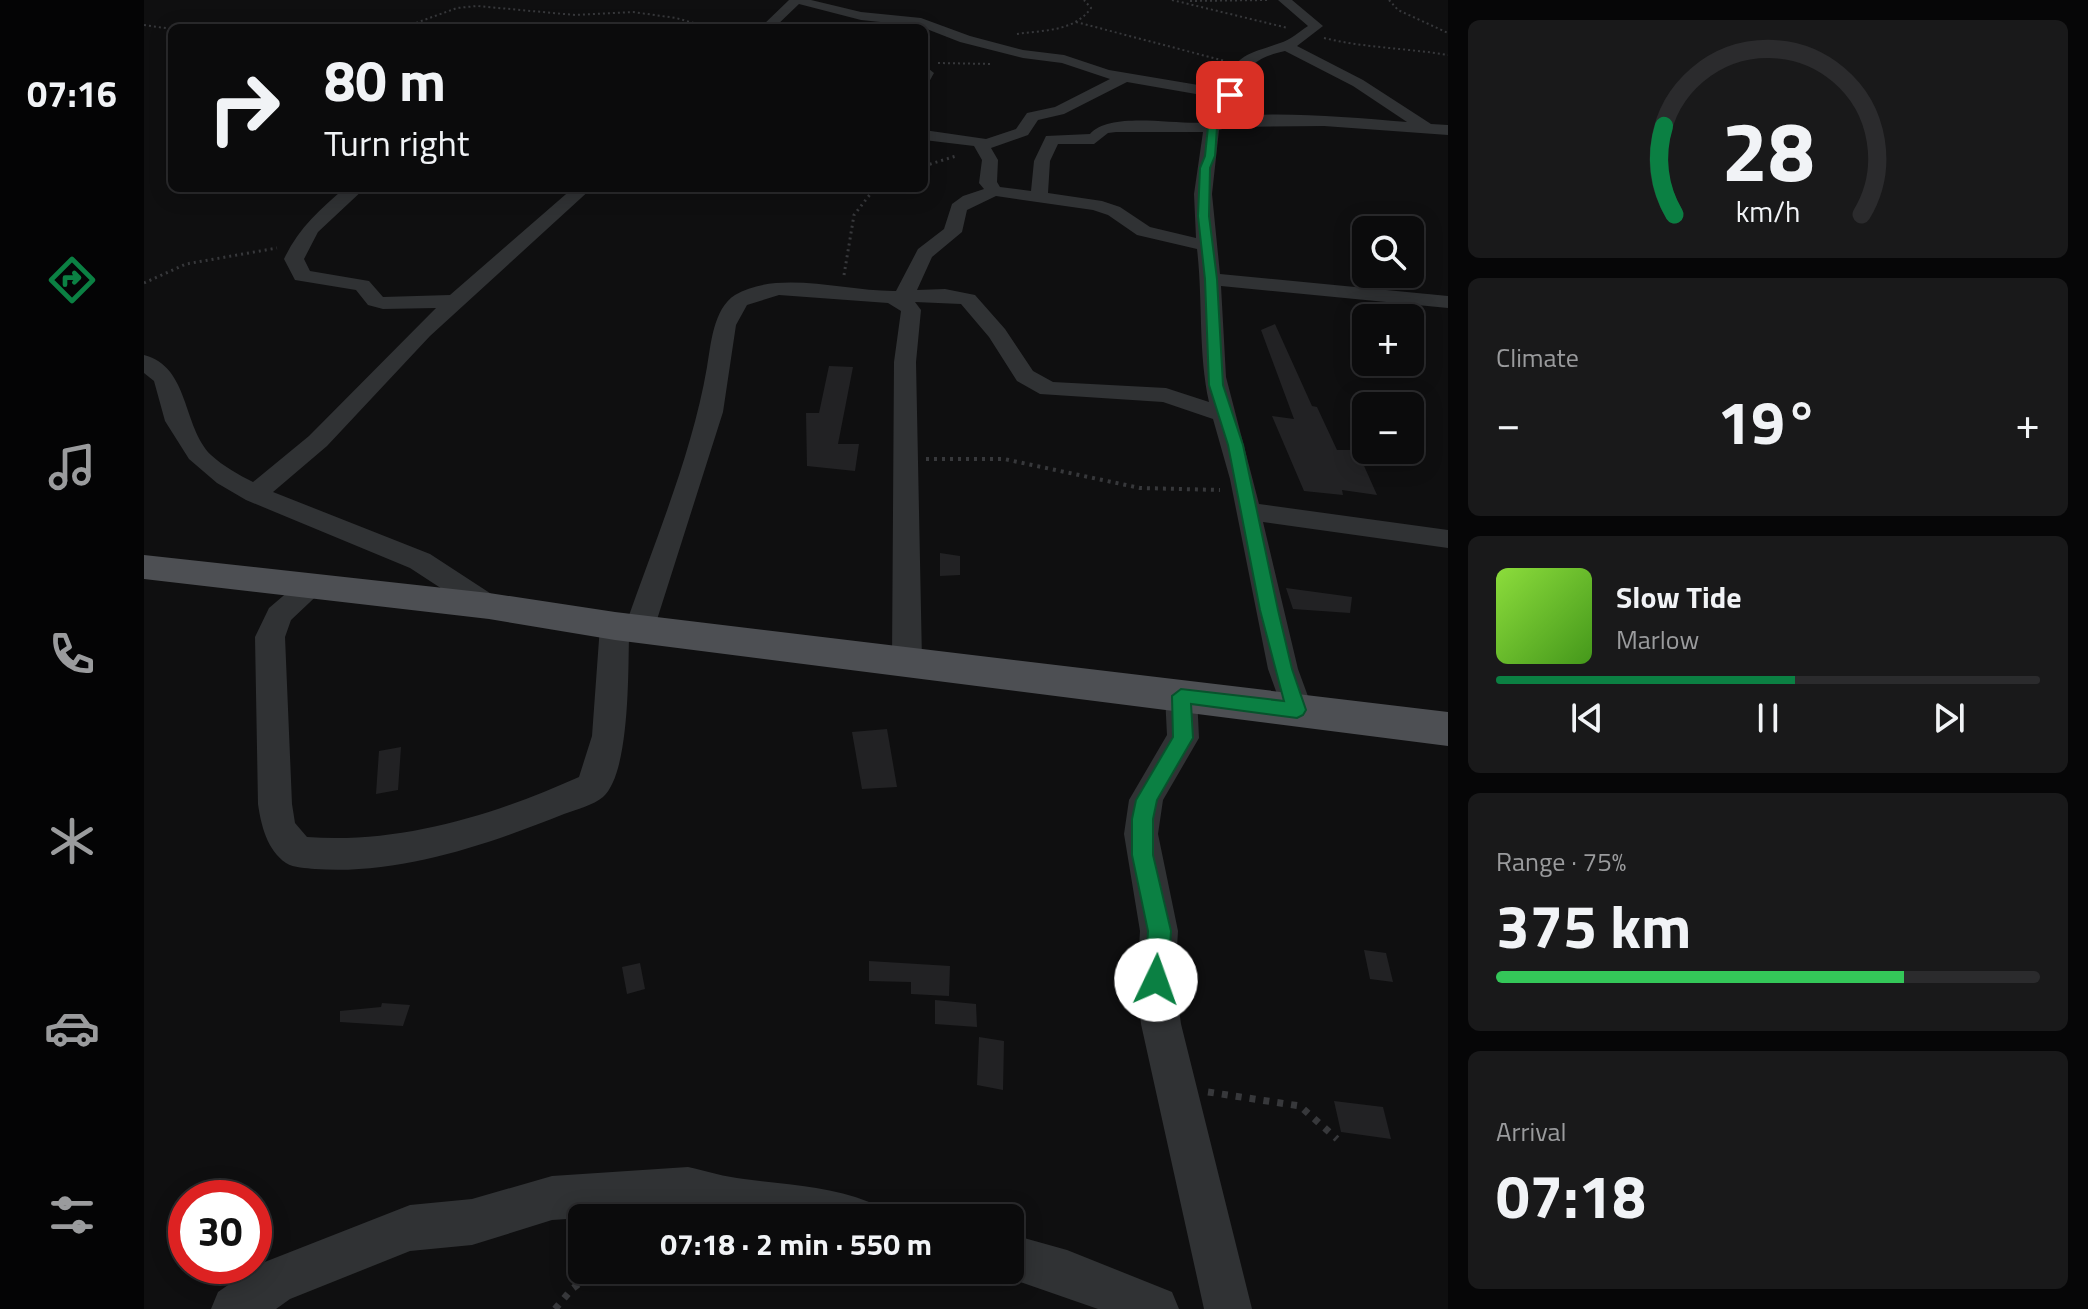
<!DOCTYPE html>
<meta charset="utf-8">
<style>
:root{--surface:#0b0b0c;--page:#19191a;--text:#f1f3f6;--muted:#9a9b9d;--line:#2b2b2d;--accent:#0b8043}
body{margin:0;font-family:"Titillium Web",sans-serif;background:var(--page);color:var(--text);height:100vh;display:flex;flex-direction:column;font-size:30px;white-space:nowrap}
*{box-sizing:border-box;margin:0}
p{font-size:26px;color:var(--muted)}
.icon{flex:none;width:44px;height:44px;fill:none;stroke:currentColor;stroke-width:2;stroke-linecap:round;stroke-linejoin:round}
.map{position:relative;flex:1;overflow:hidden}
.details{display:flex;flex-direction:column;gap:20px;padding:20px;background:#060607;width:640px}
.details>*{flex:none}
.guide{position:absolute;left:24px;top:24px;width:760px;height:168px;border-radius:12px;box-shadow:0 4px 20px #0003,0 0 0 2px var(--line);background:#0b0b0c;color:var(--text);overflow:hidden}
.controls{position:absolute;left:1208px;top:216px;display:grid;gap:16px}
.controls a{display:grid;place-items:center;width:72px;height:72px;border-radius:12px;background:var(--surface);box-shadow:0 4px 20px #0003,0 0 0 2px var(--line);font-size:40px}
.speed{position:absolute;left:24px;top:1180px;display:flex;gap:16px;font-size:40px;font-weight:700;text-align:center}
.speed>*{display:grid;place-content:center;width:104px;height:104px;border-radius:50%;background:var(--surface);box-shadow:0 4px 20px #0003,0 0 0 2px var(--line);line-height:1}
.speed .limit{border:12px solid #d22;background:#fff;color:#111}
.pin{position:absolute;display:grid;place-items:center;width:68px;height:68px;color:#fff;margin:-34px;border-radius:16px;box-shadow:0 4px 12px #0006}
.me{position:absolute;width:88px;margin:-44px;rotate:3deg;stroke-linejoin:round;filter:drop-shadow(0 0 6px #0008)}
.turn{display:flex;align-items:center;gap:28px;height:168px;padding:0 24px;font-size:36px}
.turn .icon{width:104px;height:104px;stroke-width:2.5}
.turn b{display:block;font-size:56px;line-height:68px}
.big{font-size:60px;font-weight:700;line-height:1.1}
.details .card{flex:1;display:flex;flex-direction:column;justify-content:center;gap:12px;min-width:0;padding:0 28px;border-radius:12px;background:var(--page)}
.details .dial{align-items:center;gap:0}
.dial svg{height:208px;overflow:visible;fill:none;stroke:var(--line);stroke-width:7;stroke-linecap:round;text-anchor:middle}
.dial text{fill:var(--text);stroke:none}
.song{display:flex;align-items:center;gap:24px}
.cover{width:96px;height:96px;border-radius:12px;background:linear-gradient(135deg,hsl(90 70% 55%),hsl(100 70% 35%))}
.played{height:8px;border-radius:4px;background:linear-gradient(90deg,var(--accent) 55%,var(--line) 55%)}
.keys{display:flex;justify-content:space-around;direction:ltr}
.heat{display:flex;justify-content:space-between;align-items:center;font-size:44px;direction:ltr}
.charge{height:12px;border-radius:6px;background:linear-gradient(90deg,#34c759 75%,var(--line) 0)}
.trip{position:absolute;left:424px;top:1204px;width:456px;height:80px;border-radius:12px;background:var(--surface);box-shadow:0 4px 20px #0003,0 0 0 2px var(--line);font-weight:700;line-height:80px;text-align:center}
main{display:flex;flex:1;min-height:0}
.menu{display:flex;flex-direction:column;width:144px;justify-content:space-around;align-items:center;background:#040405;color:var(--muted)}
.menu .icon{width:56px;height:56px}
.menu .on{color:var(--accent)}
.menu b{font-size:36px;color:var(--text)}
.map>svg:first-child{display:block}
</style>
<main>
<nav class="menu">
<b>07:16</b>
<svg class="icon on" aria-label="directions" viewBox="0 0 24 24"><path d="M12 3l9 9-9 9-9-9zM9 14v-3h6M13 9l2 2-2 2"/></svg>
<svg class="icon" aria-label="music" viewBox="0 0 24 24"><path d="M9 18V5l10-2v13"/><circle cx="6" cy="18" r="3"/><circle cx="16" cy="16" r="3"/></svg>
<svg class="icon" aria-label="phone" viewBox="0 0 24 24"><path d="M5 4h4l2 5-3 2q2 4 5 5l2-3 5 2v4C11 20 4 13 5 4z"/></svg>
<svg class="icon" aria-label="climate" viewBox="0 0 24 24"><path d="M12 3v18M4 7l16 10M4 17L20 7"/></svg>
<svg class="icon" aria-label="car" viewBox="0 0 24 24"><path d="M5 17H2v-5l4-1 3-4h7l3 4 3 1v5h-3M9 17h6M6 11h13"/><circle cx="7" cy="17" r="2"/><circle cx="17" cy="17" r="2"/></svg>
<svg class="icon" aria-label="filters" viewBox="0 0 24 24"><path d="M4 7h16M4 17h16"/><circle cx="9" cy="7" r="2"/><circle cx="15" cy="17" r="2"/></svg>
</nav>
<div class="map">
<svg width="1304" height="1309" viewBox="0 0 1304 1309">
<rect width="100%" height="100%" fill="#0f0f10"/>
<path fill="#222224" d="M1131,324L1168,406L1173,407L1193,450H1213L1233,495L1198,490L1199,495L1160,491L1128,416L1150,419L1117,330Z
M685,366L709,367L694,444H715L711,471L663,466L662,413H675Z
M796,553L816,556V575L796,576Z
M1142,588L1208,597L1206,613L1149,609Z
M743,729L753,787L718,789L708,732Z
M257,747L254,790L232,794L235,751Z
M1220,950L1242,953L1249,982L1226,979Z
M725,961L806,966L805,996L767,994V982L725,981Z
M496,963L501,989L483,994L478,967Z
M791,1000L832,1004L833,1027L791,1024Z
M238,1003L266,1005L259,1026L196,1022V1011L237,1007Z
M835,1037L860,1041L859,1090L833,1085Z
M1190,1101L1239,1107L1247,1139L1197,1132Z"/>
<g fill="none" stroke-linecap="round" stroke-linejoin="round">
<path stroke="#37383b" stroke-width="2" stroke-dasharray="2 3" stroke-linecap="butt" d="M1028,0L1144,28
M1245,0L1254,10L1304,33
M1046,1L1123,0
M932,22L1081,61
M0,25L28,29
M258,28L313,8L333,6L431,15L489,12L532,18L567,28
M873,34C899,30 930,32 947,8L940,0
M1180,38C1221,48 1262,48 1304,55
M794,63L848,64"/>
<path stroke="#37383b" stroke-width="3" stroke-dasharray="2 4" stroke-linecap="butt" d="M780,166L812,156
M700,275L710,215L731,188
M0,283L42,264L133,248"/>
<path stroke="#37383b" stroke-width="4" stroke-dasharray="3 5" stroke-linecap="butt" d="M782,459H860L996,488L1076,490"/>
<path stroke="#37383b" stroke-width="7" stroke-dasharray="6 8" stroke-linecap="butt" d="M1064,1092L1156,1106L1193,1139
M411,1309L428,1289L453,1270"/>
<path fill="#303234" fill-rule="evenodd" d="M645,0H667L717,12L777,18L826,36L879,50L920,55L965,70L1078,89C1093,53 1102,55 1136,43C1146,40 1155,32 1164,26L1134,0H1148L1179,26L1153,46L1219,80L1287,124L1304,125V135L1180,126L1085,127L1075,130L1068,194L1076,274L1304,296V308L1077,286L1082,377L1115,504L1304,530V548L1119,522L1154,669L1169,710L1164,719L1153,722L1142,719L1124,669L1086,479L1069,419L1019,402L896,394L873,381L845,337L817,304L771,302L777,310L772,362L778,661L774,669L763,672L752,669L748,661L750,362L757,311L744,303L635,295L603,305L592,325L579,412L510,629L505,636L495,639L485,637C484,672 486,773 459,797C450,805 431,810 420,814C342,845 256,875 171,869C162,868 150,868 142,863C123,850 117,825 114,804L111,637L125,608L159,579L169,576L179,579L183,586L147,620L141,637L148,804L151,823L163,837C257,844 350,815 435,777L448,736L456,626L461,619L471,616L483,621C512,538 548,454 563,367C567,345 569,309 591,295C634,269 704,292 752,291L774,249L800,229L808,204L819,196L840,189L835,183L838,160L830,146L780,140V130L842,139L872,129L883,113L911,107L966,79L918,63L879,58L816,42L775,26L717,20L655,4L630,28H616ZM1141,51L1209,86L1263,122C1212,118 1159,113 1108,115C1093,116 1080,120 1065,122C1034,126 967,110 946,134L902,136L890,161L887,191L856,187L853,182L854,160L847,148L884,135L894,120L920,114L983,82L1075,98L1068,109L1076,114L1081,112C1103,80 1095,61 1141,51ZM972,132H1059L1050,194L1052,238L1006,227L976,207L958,201L904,193L906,161L914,144H950L964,133ZM852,196L949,210L964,215L993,235L1053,249C1059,300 1054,352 1065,402L1022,388L909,382L889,371L861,329L831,295L801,289L773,290L788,257L818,232L823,210Z
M780,65L790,73L785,82L780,83Z
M201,188H221L174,232L160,259L166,271L225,281L239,297L306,295L429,188H448L286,336L183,446L129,492L286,554L355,599L359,606L355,613L345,616L335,613L266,568L102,500L73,483L45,459L21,421L10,381L0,373V355C46,367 38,426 67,455C79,466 95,475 109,482L165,436L292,308L239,309L224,305L212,290L151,280L140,259C154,229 176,209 201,188Z
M1037,684L1048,688L1053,696L1055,738L1019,800L1014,834L1034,931L1031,980L1037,1024L1108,1309H1060L997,1024L993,980L996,931L980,834L985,800L1023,735L1021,696L1026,688Z
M544,1167C562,1171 581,1177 600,1179C642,1185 685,1186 725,1202L732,1218H573L544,1211L408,1220L328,1245L266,1251L146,1299L132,1309H67L74,1292L113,1265L266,1205L328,1199L408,1176Z
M866,1234L923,1250L1028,1292L1035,1309H954L850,1273L848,1270H866Z"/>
<path fill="#4d4f53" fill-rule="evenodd" d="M0,555L345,593L471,612L1304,712V746L471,640L345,619L0,579Z"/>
</g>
<path fill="#0b8043" stroke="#07532c" stroke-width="2" d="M1083,93L1091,95L1073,127L1071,156L1066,168L1065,216L1073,279L1079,385L1099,445L1134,610L1148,669L1162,710L1159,715L1153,718L1047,704L1049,738L1013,800L1009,819V855L1027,931L1024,980L1021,988L1012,992L1004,988L1001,980L1004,931L988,855V819L992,800L1029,737L1028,696L1037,689L1140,701L1116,610L1084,445L1065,385L1061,279L1054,216L1056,168L1061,156L1064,127Z"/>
</svg>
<div class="controls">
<a><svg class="icon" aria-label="search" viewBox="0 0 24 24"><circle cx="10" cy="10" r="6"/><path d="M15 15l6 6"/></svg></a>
<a>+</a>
<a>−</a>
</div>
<div class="speed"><div class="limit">30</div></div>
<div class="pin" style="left:1086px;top:95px;background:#d93025"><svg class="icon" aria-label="arrive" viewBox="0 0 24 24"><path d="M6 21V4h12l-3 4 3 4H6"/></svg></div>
<svg class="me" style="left:1012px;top:980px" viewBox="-20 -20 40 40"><circle r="19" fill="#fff"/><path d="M0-13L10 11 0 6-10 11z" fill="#0b8043"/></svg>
<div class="trip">07:18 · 2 min · 550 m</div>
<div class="guide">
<div class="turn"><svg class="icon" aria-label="right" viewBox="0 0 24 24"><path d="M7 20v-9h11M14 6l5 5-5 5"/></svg><div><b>80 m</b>Turn right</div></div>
</div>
</div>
<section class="details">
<div class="card dial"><svg viewBox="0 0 100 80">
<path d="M14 69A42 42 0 1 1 86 69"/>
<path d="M14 69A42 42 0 0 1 10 35" stroke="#0b8043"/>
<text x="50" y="56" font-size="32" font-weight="700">28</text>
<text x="50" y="72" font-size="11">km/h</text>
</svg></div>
<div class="card"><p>Climate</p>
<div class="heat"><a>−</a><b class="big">19°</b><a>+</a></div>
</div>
<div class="card">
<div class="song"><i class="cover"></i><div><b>Slow Tide</b><p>Marlow</p></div></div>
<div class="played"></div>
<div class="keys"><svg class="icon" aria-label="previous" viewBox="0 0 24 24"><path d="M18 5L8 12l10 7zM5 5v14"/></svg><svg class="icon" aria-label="pause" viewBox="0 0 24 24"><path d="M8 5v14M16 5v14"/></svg><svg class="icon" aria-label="next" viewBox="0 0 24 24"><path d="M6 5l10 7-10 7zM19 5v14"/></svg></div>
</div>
<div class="card"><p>Range · 75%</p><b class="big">375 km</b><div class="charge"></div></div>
<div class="card"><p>Arrival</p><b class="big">07:18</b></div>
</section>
</main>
